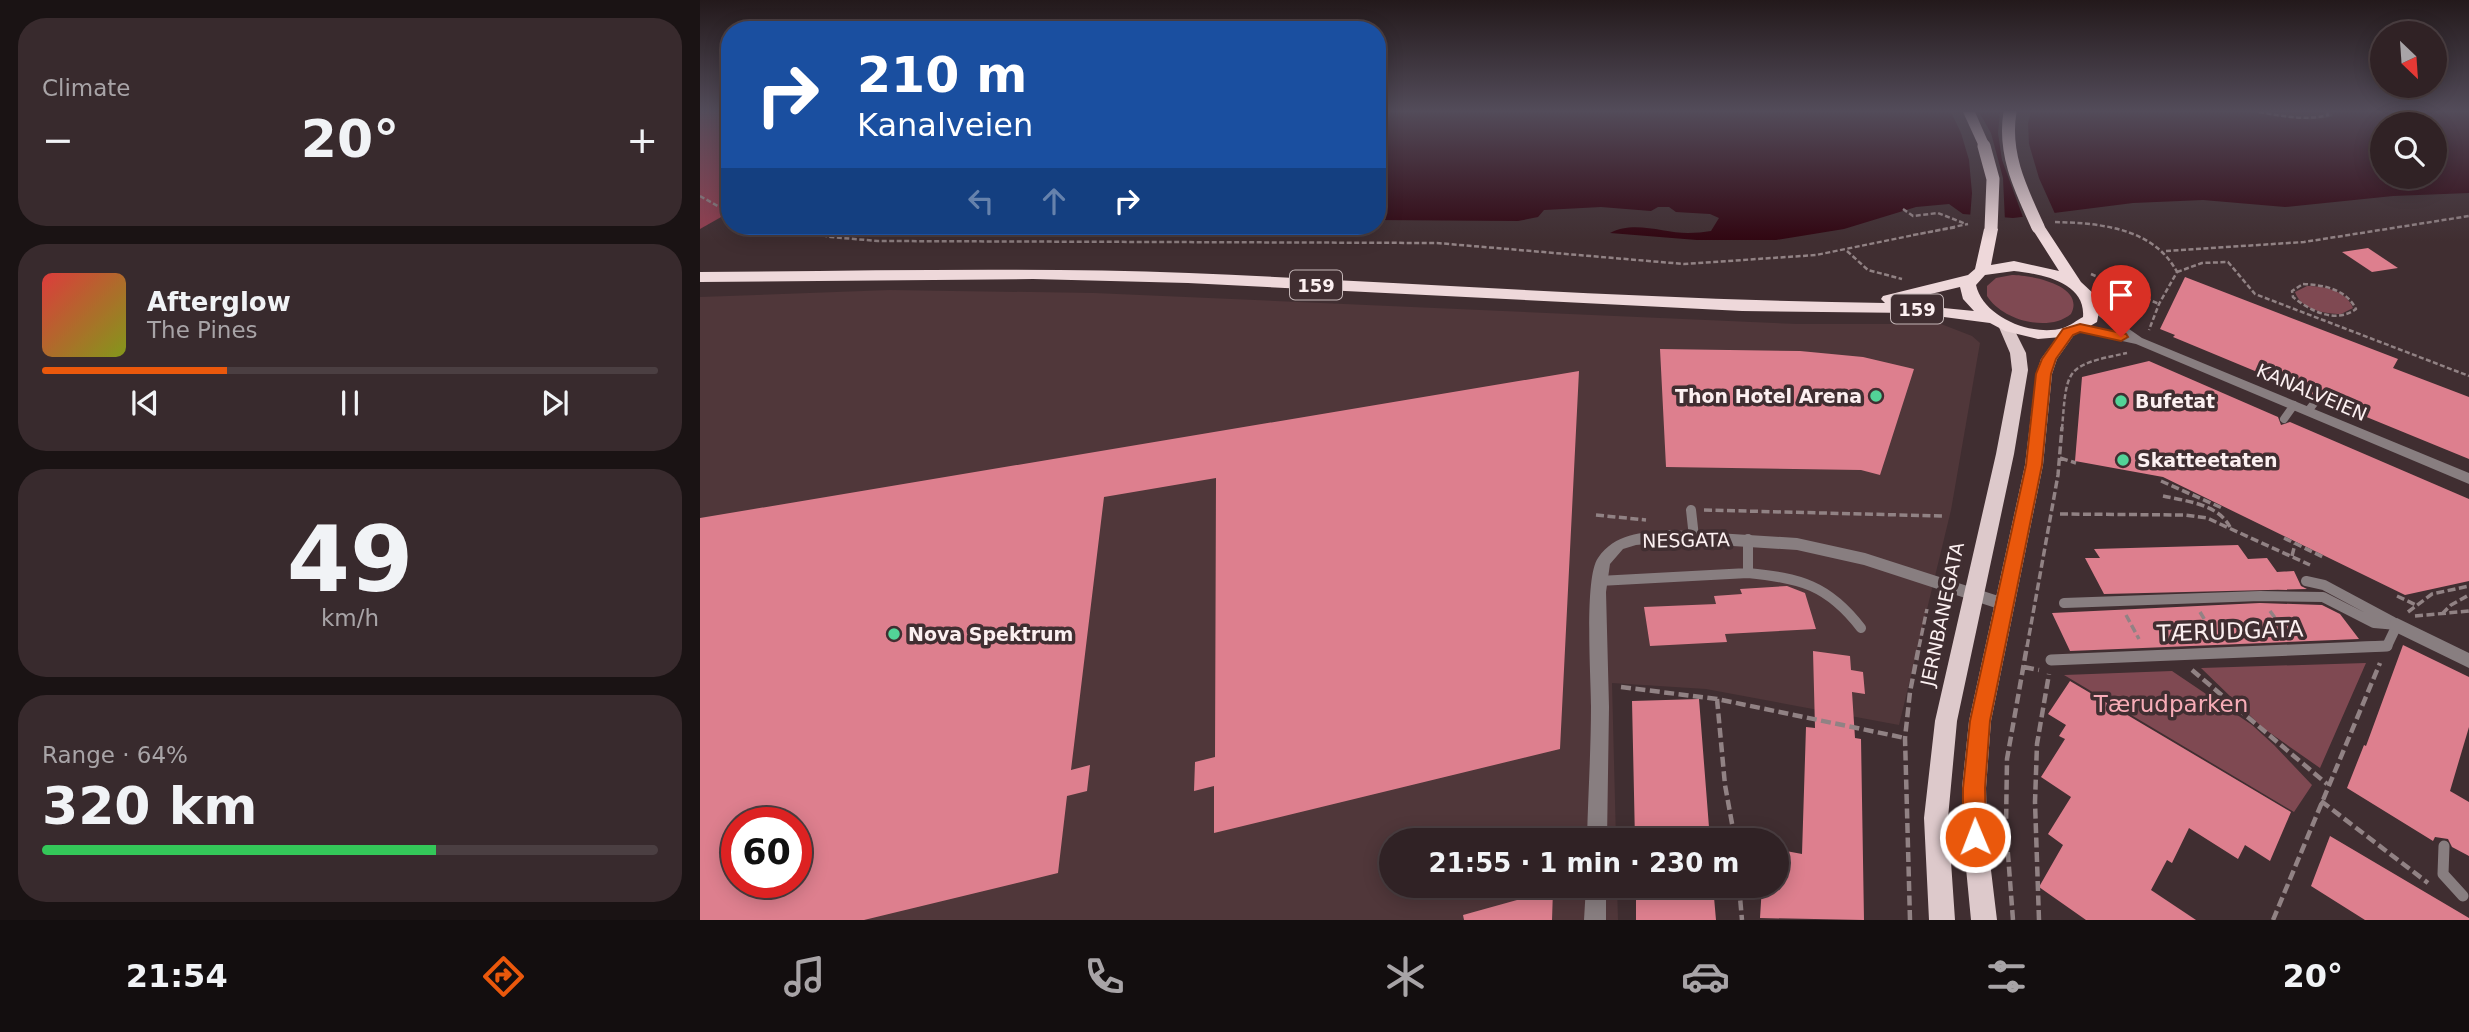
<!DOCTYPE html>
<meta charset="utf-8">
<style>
:root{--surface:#302225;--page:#382a2d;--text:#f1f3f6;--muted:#a8a4a7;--line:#4b3f42;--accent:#ea580c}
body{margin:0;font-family:"DejaVu Sans",sans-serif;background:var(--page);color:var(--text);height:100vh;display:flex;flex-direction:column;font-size:26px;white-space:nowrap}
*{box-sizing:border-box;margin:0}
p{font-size:23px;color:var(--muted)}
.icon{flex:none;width:38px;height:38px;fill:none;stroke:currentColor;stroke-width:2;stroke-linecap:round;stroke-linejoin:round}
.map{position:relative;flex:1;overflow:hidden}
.side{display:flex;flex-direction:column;gap:18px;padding:18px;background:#1a1314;width:700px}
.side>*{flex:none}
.banner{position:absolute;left:21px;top:21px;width:665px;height:214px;border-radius:28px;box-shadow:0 4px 18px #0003,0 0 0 2px var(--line);background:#1a4fa0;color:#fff;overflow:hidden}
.needle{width:46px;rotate:155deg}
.fabs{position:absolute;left:1670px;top:21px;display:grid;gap:14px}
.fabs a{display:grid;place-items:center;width:77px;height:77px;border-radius:50%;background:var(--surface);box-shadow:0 4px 18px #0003,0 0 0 2px var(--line);font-size:35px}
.speed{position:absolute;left:21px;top:807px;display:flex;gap:14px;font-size:35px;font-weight:700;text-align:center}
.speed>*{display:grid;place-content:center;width:91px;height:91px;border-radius:50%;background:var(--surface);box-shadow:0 4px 18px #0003,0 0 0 2px var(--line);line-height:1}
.speed .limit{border:10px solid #d22;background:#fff;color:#111}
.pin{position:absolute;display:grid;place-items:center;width:60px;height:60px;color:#fff;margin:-72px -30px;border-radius:50% 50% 50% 0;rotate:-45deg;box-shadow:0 0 7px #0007}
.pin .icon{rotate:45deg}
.me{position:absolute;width:77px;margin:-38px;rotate:359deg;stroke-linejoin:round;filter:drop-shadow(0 0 5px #0008)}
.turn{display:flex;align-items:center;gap:24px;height:147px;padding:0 21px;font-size:32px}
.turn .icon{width:91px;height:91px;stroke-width:2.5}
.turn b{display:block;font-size:49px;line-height:60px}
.lanes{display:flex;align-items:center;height:66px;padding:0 21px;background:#0003;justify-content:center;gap:35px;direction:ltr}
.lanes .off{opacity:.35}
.big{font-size:52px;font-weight:800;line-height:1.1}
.side .tile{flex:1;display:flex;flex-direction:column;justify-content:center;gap:10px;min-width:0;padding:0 24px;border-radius:28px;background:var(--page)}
.side .dial{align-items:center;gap:0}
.dial b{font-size:91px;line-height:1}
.song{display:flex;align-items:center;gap:21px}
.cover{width:84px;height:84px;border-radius:10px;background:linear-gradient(135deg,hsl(0 70% 55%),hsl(70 70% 35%))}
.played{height:7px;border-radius:4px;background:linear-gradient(90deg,var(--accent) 30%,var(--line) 30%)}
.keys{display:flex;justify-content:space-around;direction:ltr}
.heat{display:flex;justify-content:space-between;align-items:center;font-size:38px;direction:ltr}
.charge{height:10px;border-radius:5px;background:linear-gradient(90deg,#34c759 64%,var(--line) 0)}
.trip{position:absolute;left:679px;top:828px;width:410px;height:70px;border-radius:35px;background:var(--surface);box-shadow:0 4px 18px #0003,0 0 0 2px var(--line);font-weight:800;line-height:70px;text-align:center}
.tab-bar{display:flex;height:112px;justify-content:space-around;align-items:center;background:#130e0f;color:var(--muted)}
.tab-bar .icon{width:49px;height:49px}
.tab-bar .active{color:var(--accent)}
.tab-bar b{font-size:32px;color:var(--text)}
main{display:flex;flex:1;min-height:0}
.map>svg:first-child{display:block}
</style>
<main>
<section class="side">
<div class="tile"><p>Climate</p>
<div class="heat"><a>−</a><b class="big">20°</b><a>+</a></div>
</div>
<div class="tile">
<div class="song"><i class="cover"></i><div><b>Afterglow</b><p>The Pines</p></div></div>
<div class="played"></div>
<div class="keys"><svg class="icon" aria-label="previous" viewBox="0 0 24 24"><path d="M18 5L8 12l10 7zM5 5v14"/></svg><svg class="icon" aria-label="pause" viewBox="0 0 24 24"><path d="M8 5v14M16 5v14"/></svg><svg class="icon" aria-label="next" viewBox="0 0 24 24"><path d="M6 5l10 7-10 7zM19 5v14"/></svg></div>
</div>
<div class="tile dial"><b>49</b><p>km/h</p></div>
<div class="tile"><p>Range · 64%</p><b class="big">320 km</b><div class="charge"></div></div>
</section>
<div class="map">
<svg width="1769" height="920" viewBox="0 0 1769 920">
<rect width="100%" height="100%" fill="#402e31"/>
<path fill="#50373a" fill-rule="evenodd" d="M190,290L394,293L1097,324H1241L1272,336L1280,343L1251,510L1199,725L1006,689L912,683L916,840H691V886H917L918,920H0V297ZM37,822H96V882H37Z"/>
<path fill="#7f4952" d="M1312,275C1330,275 1386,285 1371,314C1348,333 1302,320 1287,296V286L1296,278Z
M1607,286C1624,286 1646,290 1653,308L1641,314C1625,314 1601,310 1595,292Z
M1666,663L1620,768L1563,728L1501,668Z
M1472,671L1552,725L1574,745L1612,785L1594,812L1364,675Z"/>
<path fill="#943e4f" d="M0,112H30V212L0,229Z"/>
<path fill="#310611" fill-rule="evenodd" d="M677,112H1551C1577,115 1608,124 1633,116L1631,112H1769V193L1693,196L1585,207L1503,200L1433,203L1313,218L1263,214L1249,204L1216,207L1144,229L1076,240H997L910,233C934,220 964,233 988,233C996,233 1004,232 1011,231L1019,218L1010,214L976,212L969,207H958L951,211L901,207L844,210L838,217L818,221L677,220ZM1682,124H1734V177H1682Z"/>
<path fill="#402e31" d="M1251,112H1279L1291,133L1303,178L1305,221L1270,218L1272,193L1269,160L1261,133Z
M1300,112H1331L1328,123L1329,144L1339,178L1356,216L1324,220L1302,160L1298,133Z"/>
<path fill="#dd7f8e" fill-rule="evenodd" d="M1668,248L1698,268L1672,272L1642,252Z
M1485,277L1698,359L1693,368L1769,397V459L1625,400V394L1621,391L1613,395L1473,337L1475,335L1460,329Z
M960,349L1100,351L1163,357L1214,369L1180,475L1161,470L966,467Z
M1449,361L1578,417L1581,425L1590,422L1769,499V581L1705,595L1463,477L1375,461L1382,377Z
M879,371L860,749L514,833V786L494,791L495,762L515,757L516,478L404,497L371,770L390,765L387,791L367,796L358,873L164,920H0V518ZM37,822H96V882H37Z
M1538,545L1548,559L1567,558L1577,572L1594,571L1601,586L1607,589L1404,594L1385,558H1400L1394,549Z
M1087,586L1105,593L1116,629L1025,634L1027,642L950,646L944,607L1016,604L1014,596L1042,594L1040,589Z
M1560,603L1622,605L1640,614L1659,639L1370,651L1352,613Z
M1703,645L1769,677V727L1750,791L1769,802V856L1752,847L1748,839L1735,837L1733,841L1647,788L1664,745L1666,746Z
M1113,651L1150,656L1151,670L1163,672L1165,694L1152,692L1155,738L1161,739L1164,920L1060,918L1062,886H1076V849L1102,854L1106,727L1115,728Z
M1370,681L1591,812L1570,861L1545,845L1538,859L1489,828L1472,863L1467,860L1451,890L1496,920H1386L1339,887L1363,845L1348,834L1371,797L1341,777L1365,739L1359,736L1366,725L1348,714Z
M999,699L1010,840H935L932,701Z
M1630,836L1769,918V920H1665L1611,886Z
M936,886H1013L1016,920H936Z
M853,890L852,920H764L763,915Z"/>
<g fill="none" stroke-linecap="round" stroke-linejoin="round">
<path stroke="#918284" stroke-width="2.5" stroke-dasharray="5 2.5" stroke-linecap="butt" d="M1559,112C1582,116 1605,121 1628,115L1627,112
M0,196L30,213
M1203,209L1213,216L1238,213L1266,224
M1355,222C1400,223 1454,228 1477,272L1459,304L1449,330
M78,226L131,237L178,241L737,243L984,264L1116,255L1268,224
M1213,235L1257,227
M1147,251L1168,270L1202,279
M1466,251L1604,242L1769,216
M1477,272L1502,263L1528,262L1555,294L1769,376
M1391,274L1459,304
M1603,284C1624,285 1646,289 1656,309C1636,324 1610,311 1593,297L1592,291Z
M1362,429C1367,367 1365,366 1427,353"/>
<path stroke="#918284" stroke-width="3.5" stroke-dasharray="8 3.5" stroke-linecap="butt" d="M1360,458L1376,463
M1461,481L1522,508
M1463,496C1486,501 1518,504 1530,527
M1004,510L1242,516
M1360,514L1485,515L1507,518L1610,565
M896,515L946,520
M1584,538L1625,558
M1592,556L1595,544
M1697,596L1716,605
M1570,611L1586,633
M1500,612L1516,638
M1708,612L1732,594L1769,586
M1742,614L1751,605L1769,595
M1426,615L1439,639
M1715,616L1769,611
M1219,647L1227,609
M1327,647L1358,475L1362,427"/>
<path stroke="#918284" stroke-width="4.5" stroke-dasharray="10 4.5" stroke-linecap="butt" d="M1324,667L1339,670
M1492,670L1627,784
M921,687L1017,699L1205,738
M1017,699L1025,785L1035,840
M1621,801L1728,883
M1039,886L1042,920
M1210,920L1205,738L1210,692L1219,646
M1313,920L1306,828L1307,759L1327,646
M1339,920L1335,802L1337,744L1349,674
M1573,920L1680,663"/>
<path stroke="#887e80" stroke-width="8" d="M1608,411L1619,397
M1584,419L1594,405"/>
<path stroke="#887e80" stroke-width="10" d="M991,510L994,537
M1048,573C1100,578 1128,585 1161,628
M899,581L1048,573V539
M1606,581L1624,585L1693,622
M1364,603L1560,596L1623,597L1674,623L1697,625
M1654,647L1687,646L1697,625"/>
<path stroke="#887e80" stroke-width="11" d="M1351,660L1687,646
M1744,846L1743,874L1763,896"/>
<path fill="#887e80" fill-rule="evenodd" d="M1393,304L1442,338L1769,473V484L1436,344L1376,331L1374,328L1376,325L1380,324L1422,333L1389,309L1387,307Z
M1697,618L1769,653V668L1691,630L1689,625L1691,620Z"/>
<path fill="#887e80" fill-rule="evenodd" d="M969,530L1097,538L1165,553L1311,600L1313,605L1311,610L1305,611L1164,565L1097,550L969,542L936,545L923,549L910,564L906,592L909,707L907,840H887C888,795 891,751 891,706C891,678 884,577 898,558C915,533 941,533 969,530Z
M886,886H906V920H884Z"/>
<path fill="#ddc9cb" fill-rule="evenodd" d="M1305,321L1312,325L1326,353L1328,370L1314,454L1257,721L1248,818L1255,920H1229L1224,818L1235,721L1296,454L1312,370L1310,353L1298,325Z
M1368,327L1376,332L1357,359L1352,374L1343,465L1291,721L1286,788L1287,837L1297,920H1271L1263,837L1262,788L1269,721L1325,465L1336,374L1341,359L1363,329Z"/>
<path fill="#eed8da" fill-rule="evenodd" d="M1263,112H1275L1290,146L1288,149H1280Z
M1338,223L1343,224L1381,282L1395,295L1400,306L1397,322L1373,336L1338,339L1305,331L1290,323L1213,313L1042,311L488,283L333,279L0,282V272C163,271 326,267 489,273C721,283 953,300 1185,303L1181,299L1183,296L1268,275L1275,269L1284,229L1291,225L1298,229L1291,265L1314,261L1359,271L1331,227ZM1314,271C1341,274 1386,282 1383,317C1377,320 1370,326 1363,328C1332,337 1283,317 1276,285L1285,275ZM1260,287L1263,299L1274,311L1193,303Z"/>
<path stroke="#eed8da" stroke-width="13" d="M1310,112C1303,154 1321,190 1338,227
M1284,146L1293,179L1291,229"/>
</g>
<linearGradient id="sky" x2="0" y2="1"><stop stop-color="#23191b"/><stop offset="0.46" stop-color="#534c5a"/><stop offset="1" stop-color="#534c5a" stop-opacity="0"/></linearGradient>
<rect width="1769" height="241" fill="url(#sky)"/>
<path fill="#ea580c" stroke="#983908" stroke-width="2" d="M1380,324L1426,334L1428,337L1421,341L1380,332L1373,335L1356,359L1351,374L1342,465L1290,721L1285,788L1286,837L1283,845L1275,848L1267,845L1263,837V788L1270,721L1326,465L1336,374L1342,359L1363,329Z"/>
<g fill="#52d397" stroke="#402e31" stroke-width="2.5">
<circle cx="1176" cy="396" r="7"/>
<circle cx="1421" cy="401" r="7"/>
<circle cx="1423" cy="460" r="7"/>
<circle cx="194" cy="634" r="7"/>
</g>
<g text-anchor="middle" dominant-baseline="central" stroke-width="7" stroke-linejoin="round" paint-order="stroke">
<g fill="#402e31" stroke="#c4b6b7" stroke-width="2">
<rect x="590" y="270.5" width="52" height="29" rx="5"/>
<rect x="1191" y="294.5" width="52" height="29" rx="5"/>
</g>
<g font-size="18" font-weight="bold" fill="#fcf0f1">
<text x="616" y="285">159</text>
<text x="1217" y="309">159</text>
</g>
<g font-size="19" fill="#fcf0f1" stroke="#402e31">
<text transform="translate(1612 392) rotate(23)">KANALVEIEN</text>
<text transform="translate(986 540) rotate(-1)">NESGATA</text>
<text transform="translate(1242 614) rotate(-78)">JERNBANEGATA</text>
</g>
<g font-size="19" font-weight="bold" fill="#fcf0f1" stroke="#402e31" text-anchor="start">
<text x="1162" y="396" text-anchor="end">Thon Hotel Arena</text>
<text x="1435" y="401">Bufetat</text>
<text x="1437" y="460">Skatteetaten</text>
<text x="208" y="634">Nova Spektrum</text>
</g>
<g font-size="23" fill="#fcf0f1" stroke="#402e31">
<text transform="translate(1530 631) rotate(-2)">TÆRUDGATA</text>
</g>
<g font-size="23" fill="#f7acb7" stroke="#402e31">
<text x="1471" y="704">Tærudparken</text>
</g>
</g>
</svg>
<div class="fabs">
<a><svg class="needle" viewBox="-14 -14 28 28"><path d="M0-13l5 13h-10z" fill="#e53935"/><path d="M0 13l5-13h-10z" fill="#a8a4a7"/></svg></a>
<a><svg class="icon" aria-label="search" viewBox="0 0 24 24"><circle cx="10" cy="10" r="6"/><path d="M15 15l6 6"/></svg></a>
</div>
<div class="speed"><div class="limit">60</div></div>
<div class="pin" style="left:1421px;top:337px;background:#d93025"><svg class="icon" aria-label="arrive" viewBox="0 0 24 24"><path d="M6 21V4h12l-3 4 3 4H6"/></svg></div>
<svg class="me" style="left:1275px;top:837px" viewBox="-20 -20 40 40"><circle r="17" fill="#ea580c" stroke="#fff" stroke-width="3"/><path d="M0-11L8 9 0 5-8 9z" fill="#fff"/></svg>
<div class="trip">21:55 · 1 min · 230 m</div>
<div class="banner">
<div class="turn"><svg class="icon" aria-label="right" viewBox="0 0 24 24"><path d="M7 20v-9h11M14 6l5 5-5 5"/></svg><div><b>210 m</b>Kanalveien</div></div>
<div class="lanes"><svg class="icon off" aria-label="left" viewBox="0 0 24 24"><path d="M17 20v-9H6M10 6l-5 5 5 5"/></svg><svg class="icon off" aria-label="ahead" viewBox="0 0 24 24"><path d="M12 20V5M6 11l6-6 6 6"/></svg><svg class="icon" aria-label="right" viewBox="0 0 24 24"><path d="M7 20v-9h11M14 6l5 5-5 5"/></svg></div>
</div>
</div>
</main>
<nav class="tab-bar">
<b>21:54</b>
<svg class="icon active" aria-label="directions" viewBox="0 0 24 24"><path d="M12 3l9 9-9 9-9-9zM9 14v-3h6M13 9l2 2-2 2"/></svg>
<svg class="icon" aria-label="music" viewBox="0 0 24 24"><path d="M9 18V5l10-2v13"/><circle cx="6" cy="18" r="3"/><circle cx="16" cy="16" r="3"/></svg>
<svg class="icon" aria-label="phone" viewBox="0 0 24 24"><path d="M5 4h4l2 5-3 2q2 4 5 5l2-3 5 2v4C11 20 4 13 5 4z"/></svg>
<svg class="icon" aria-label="climate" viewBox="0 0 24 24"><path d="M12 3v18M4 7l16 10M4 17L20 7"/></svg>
<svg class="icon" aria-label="car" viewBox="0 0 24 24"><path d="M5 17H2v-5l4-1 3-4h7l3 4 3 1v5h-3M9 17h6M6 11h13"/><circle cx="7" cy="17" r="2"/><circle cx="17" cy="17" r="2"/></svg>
<svg class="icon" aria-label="filters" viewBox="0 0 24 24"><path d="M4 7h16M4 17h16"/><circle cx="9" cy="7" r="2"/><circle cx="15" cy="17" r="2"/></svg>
<b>20°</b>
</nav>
